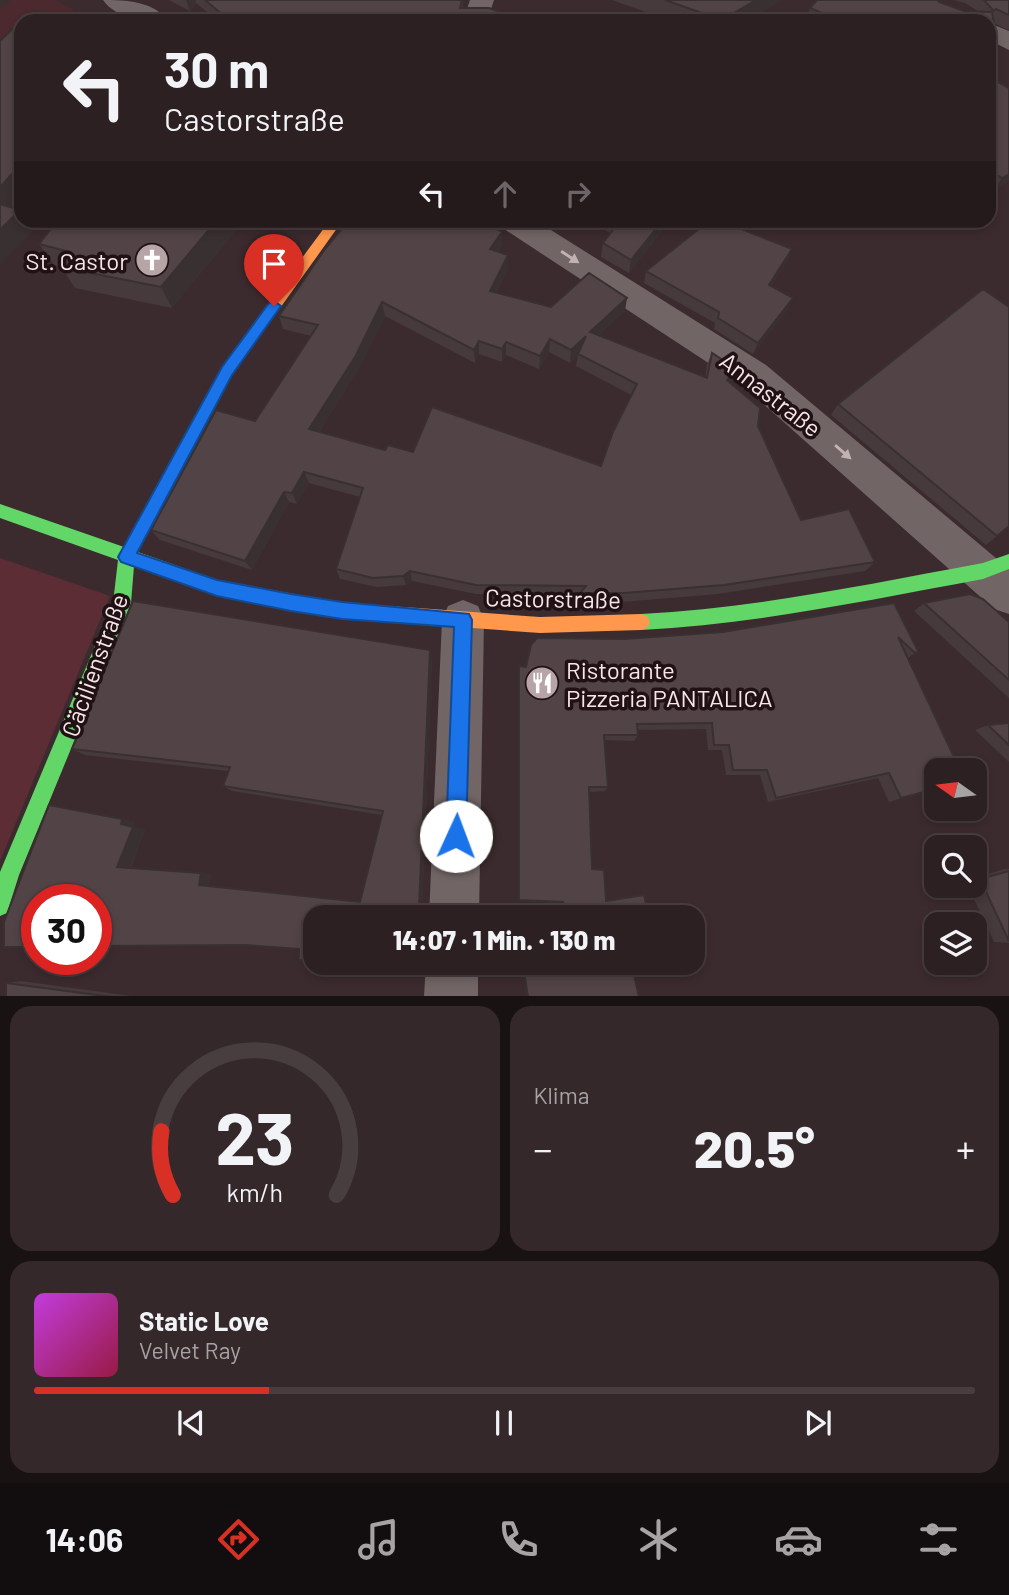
<!DOCTYPE html>
<html lang="de">
<meta charset="utf-8">
<style>
:root{--surface:#2d2022;--page:#35282a;--text:#f1f3f6;--muted:#a7a3a5;--line:#483e40;--accent:#d93025}
body{margin:0;font-family:Barlow,sans-serif;background:var(--page);color:var(--text);height:100vh;display:flex;flex-direction:column;font-size:26px;white-space:nowrap}
*{box-sizing:border-box;margin:0}
p{font-size:23px;color:var(--muted)}
.icon{flex:none;width:38px;height:38px;fill:none;stroke:currentColor;stroke-width:2;stroke-linecap:round;stroke-linejoin:round}
.map{position:relative;height:996px;overflow:hidden}
.drawer{display:flex;flex-direction:column;gap:10px;padding:10px;background:#191213;flex:1}
.drawer>*{flex:none}
.hud{position:absolute;left:14px;top:14px;width:982px;height:214px;border-radius:21px;box-shadow:0 4px 10px #0003,0 0 0 2px var(--line);background:#2d2022;color:var(--text);overflow:hidden}
.needle{width:46px;rotate:284deg}
.controls{position:absolute;left:924px;top:758px;display:grid;gap:14px}
.controls a{display:grid;place-items:center;width:63px;height:63px;border-radius:14px;background:var(--surface);box-shadow:0 4px 10px #0003,0 0 0 2px var(--line);font-size:35px}
.speed{position:absolute;left:21px;top:884px;display:flex;gap:14px;font-size:35px;font-weight:700;text-align:center}
.speed>*{display:grid;place-content:center;width:91px;height:91px;border-radius:50%;background:var(--surface);box-shadow:0 4px 10px #0003,0 0 0 2px var(--line);line-height:1}
.speed .limit{border:10px solid #d22;background:#fff;color:#111}
.pin{position:absolute;display:grid;place-items:center;width:60px;height:60px;color:#fff;margin:-72px -30px;border-radius:50% 50% 50% 0;rotate:-45deg;box-shadow:0 0 7px #0007}
.pin .icon{rotate:45deg}
.me{position:absolute;width:77px;margin:-38px;rotate:2deg;stroke-linejoin:round;filter:drop-shadow(0 0 5px #0008)}
.turn{display:flex;align-items:center;gap:24px;height:147px;padding:0 35px;font-size:32px}
.turn .icon{width:91px;height:91px;stroke-width:2.5}
.turn b{display:block;font-size:49px;line-height:60px}
.lanes{display:flex;align-items:center;height:66px;padding:0 35px;background:#0003;justify-content:center;gap:35px;direction:ltr}
.lanes .off{opacity:.35}
.big{font-size:52px;font-weight:800;line-height:1.1}
.drawer .tile{flex:1;display:flex;flex-direction:column;justify-content:center;gap:10px;min-width:0;padding:0 24px;border-radius:21px;background:var(--page)}
.drawer .dial{align-items:center;gap:0}
.dial svg{height:182px;overflow:visible;fill:none;stroke:var(--line);stroke-width:7;stroke-linecap:round;text-anchor:middle}
.dial text{fill:var(--text);stroke:none}
.song{display:flex;align-items:center;gap:21px}
.cover{width:84px;height:84px;border-radius:10px;background:linear-gradient(135deg,hsl(290 70% 55%),hsl(340 70% 35%))}
.played{height:7px;border-radius:4px;background:linear-gradient(90deg,var(--accent) 25%,var(--line) 25%)}
.keys{display:flex;justify-content:space-around;direction:ltr}
.heat{display:flex;justify-content:space-between;align-items:center;font-size:38px;direction:ltr}
.drawer .tiles{flex:1;display:grid;gap:10px;grid-template-columns:1fr 1fr}
.tile:last-child{grid-column:span 2}
.trip{position:absolute;left:303px;top:905px;width:402px;height:70px;border-radius:21px;background:var(--surface);box-shadow:0 4px 10px #0003,0 0 0 2px var(--line);font-weight:800;line-height:70px;text-align:center}
.dock{display:flex;height:112px;justify-content:space-around;align-items:center;background:#120d0e;color:var(--muted)}
.dock .icon{width:49px;height:49px}
.dock .on{color:var(--accent)}
.dock b{font-size:32px;color:var(--text)}
.map>svg:first-child{display:block}
</style>
<div class="map">
<svg width="1009" height="997" viewBox="0 0 1009 997">
<rect width="100%" height="100%" fill="#3c2b2e"/>
<path fill="#4b292e" d="M0,0H56L74,10L62,21H21V59L0,78Z"/>
<path fill="#5c2d35" d="M0,558L110,596L0,861Z"/>
<g fill="none" stroke-linecap="round" stroke-linejoin="round">
<path fill="#726566" fill-rule="evenodd" d="M103,0C125,0 154,1 168,21C146,21 117,20 103,0Z
M470,0H494L487,21H463Z
M989,23L1009,31V50L989,40Z
M497,220H535L766,365L1009,569V614L994,609L742,385L501,227Z
M463,600L478,606L484,620L479,917H429L442,620L448,606Z
M426,962H478V997H424Z"/>
<path fill="#63d668" fill-rule="evenodd" d="M245,341L252,346L232,375L138,552L217,580L343,603L418,608L424,610L427,616L424,622L418,624L343,619L217,596L134,566L131,603L19,875L7,913L0,916V872L113,603L118,560L0,518V504L124,547L222,367L240,342Z
M1009,554V569L983,579C869,600 757,624 641,630L635,628L632,622L635,616L641,614C757,608 869,584 983,563Z"/>
<path fill="#ff974d" fill-rule="evenodd" d="M330,220H343L250,350H240L238,346L240,342Z
M418,608L540,617L641,614L647,616L650,622L647,628L641,630L540,633L418,624L412,622L409,616L412,610Z"/>
</g>
<path fill="#473a3c" fill-rule="evenodd" d="M169,0H462L463,8L526,21H218L196,3L190,11Z
M612,0H782L746,21H671Z
M953,0H1009V30L989,21H810L806,20L810,8L939,2L964,11L979,12L965,3Z
M989,77L1009,88V180L995,189L989,185Z
M58,220H263L259,226L241,224L172,308L75,288L61,267L54,265L39,244Z
M349,220H495V222L492,226L502,232V246L498,252L508,255V269L496,293L551,307L625,311L599,335L705,378L707,365L712,353L736,369L730,383L758,426L801,520L875,562L865,571L718,594L621,602H578L579,595L476,594L412,581L406,585L377,587L340,579L336,569L360,497L309,483L297,504L289,502L252,570L160,540L151,530L255,421L311,336L283,329L279,316ZM385,316L475,363L479,354L502,362L506,355L539,369L549,352L570,363L578,355L576,366L631,395L601,466L385,450L319,432L358,370Z
M588,220H671L629,273L601,257L603,243L610,233Z
M787,261L771,286L788,309L753,354L714,329L715,323L644,283L646,271Z
M838,404L997,536L986,545L831,415Z
M894,603L918,651L908,658L936,770V790L889,802L878,778L768,802L760,775H726L722,750H708L706,729L637,730L638,735L634,741L604,740L608,787L605,791L589,792L592,869L606,901L649,917H564L561,903L519,901V673L526,667L624,639L723,632Z
M924,603L1009,622V698L914,611Z
M432,658L422,909L427,910L299,949L245,945L96,946L122,819L135,822L133,827L145,830L131,868L201,873L211,875L209,886L360,902L382,815L232,791L223,786L229,771L85,755L72,749Z
M1009,723V762L975,730L988,725Z
M1005,869H1009V943L994,942L968,886H975V878Z
M559,962H631L527,997L523,969Z
M21,981L138,997H6V983Z"/>
<path fill="#393031" d="M0,0H11L0,9Z
M186,0H195L196,3L190,11Z
M756,0H782L746,21H722Z
M995,31L989,43V34Z
M21,164V199L1,221L0,219V187Z
M1009,174V180L995,189L1002,178Z
M20,210L21,220H28L34,230L0,265V230Z
M217,220H240L241,224L172,308L161,287Z
M257,220H263L259,226Z
M484,220H495V222L483,235V221Z
M663,220H671L629,273L631,260Z
M502,232V246L490,263V249Z
M792,249L787,261L764,296L769,285Z
M508,255V269L490,304V291Z
M627,298L625,311L589,345L590,332Z
M793,298L788,309L753,354L758,343Z
M382,302L385,316L358,370L313,441L309,429Z
M586,336L578,355L570,363L571,350Z
M550,339L549,352L539,369L540,356Z
M479,341V354L475,363L474,350Z
M506,342V355L502,362V349Z
M736,369L731,381L722,393L727,380Z
M304,472L309,483L297,504L292,493Z
M284,492L289,502L252,570L245,561Z
M410,571L412,581L406,585L403,576Z
M430,650L432,658L422,910L419,909Z
M936,789V790L889,802L901,798Z
M122,819L135,822L133,827L145,830L130,869L117,867L121,824Z
M201,873L211,875L209,887L199,885Z"/>
<path fill="#524446" stroke="#393031" stroke-width="2" fill-rule="evenodd" d="M205,0H462L460,8H489L526,21H235L224,16Z
M665,0H756L722,20Z
M817,0H937L939,2L964,11L990,12L993,10L984,0H1009V15L996,9L992,12L995,31L989,34V21H841L810,8Z
M32,11L93,21H21Z
M21,21V164L0,187V41Z
M989,77L1009,88V174L1002,178L989,170Z
M0,204L20,210L0,230Z
M58,220H217L161,287L60,267L70,252L39,244Z
M349,220H484L483,221L502,232L490,249L508,255L490,291L551,307L589,273L627,298L590,332L707,378L712,353L736,369L727,380L760,408L758,426L801,520L849,509L875,562L724,585L624,593H580L586,586L476,585L410,571L403,576L373,578L336,569L363,488L304,472L292,493L284,492L245,561L151,530L216,410L255,421L318,325L279,316L325,249ZM382,302L474,350L479,341L502,349L506,342L540,356L550,339L571,350L586,336L578,354L637,384L613,432L601,466L432,407L413,452L388,445L385,450L309,429L355,357Z
M614,220H663L631,260L603,243L618,223Z
M710,220H719L792,249L769,285L793,298L758,343L718,318L719,312L646,271Z
M983,289L1009,307V526L997,536L838,404Z
M970,594L983,599L1009,622V680L924,603Z
M133,601L430,650L419,909L424,910V917H315V959L299,960V949L245,945L96,946V900H37V947H4V922L49,805L122,819L121,824L133,827L117,867L201,873L199,885L360,902L383,811L223,786L230,767L72,749Z
M894,603L918,651L915,653L898,637L960,770H936V789L901,798L889,773L776,798L767,770H733L729,745H714L712,723L637,724L638,735H604L608,787H589L592,869L604,870L606,901L644,895L649,917H566L563,902L519,900V666L526,667L531,645L537,638L624,639L723,632Z
M1009,723V745L988,725Z
M1009,871V941L980,879Z
M330,962H407L330,971Z
M566,962H631L639,997H528L524,971Z
M6,983L112,997H6Z"/>
<defs><path id="oneway-solid" d="M-6-.8H1V-3.2L6.5 0L1 3.2V.8H-6Z" transform="scale(1.75)"/></defs>
<g fill="#c3b2b3">
<use href="#oneway-solid" transform="translate(570 257) rotate(33)"/>
<use href="#oneway-solid" transform="translate(843 452) rotate(41)"/>
</g>
<path fill="#1a73e8" stroke="#114b97" stroke-width="2" d="M274,301L281,306L232,375L137,553L217,580L291,594L342,602L469,614L472,620L466,836L463,843L456,846L449,843L446,836L454,627L342,619L291,611L217,596L121,562L118,557L222,367L269,303Z"/>
<defs>
<symbol id="church-disc" viewBox="-11 -11 22 22"><circle r="9.5" fill="#b7a4a6" stroke="#201214"/><path d="M-1.2-6h2.4v3.5h3.3v2.4h-3.3V6h-2.4V-.1h-3.3v-2.4h3.3Z" fill="#fff"/></symbol>
<symbol id="restaurant-disc" viewBox="-11 -11 22 22"><circle r="9.5" fill="#b7a4a6" stroke="#201214"/><path d="M-5-6h1v4h1v-4h1v4h1v-4h1v5L-1.5 .5V6h-2V.5L-5-1ZM5-6V6H3V1.5H1.5Q1.5-4 5-6Z" fill="#fff"/></symbol>
</defs>
<g fill-rule="evenodd">
<use href="#church-disc" x="133" y="241" width="38" height="38"/>
<use href="#restaurant-disc" x="523" y="664" width="38" height="38"/>
</g>
<g text-anchor="middle" dominant-baseline="central" stroke-width="7" stroke-linejoin="round" paint-order="stroke">
<g font-size="24" fill="#f9e5e7" stroke="#201214" text-anchor="end">
<text x="128" y="260">St. Castor</text>
<text x="566" y="669" text-anchor="start">Ristorante<tspan x="566" dy="28">Pizzeria PANTALICA</tspan></text>
</g>
<g font-size="24" fill="#f9e5e7" stroke="#201214">
<text transform="translate(771 394) rotate(38)">Annastraße</text>
<text transform="translate(553 598) rotate(1)">Castorstraße</text>
<text transform="translate(94 665) rotate(-70)">Cäcilienstraße</text>
</g>
</g>
</svg>
<div class="controls">
<a><svg class="needle" viewBox="-14 -14 28 28"><path d="M0-13l5 13h-10z" fill="#e53935"/><path d="M0 13l5-13h-10z" fill="#a7a3a5"/></svg></a>
<a><svg class="icon" aria-label="search" viewBox="0 0 24 24"><circle cx="10" cy="10" r="6"/><path d="M15 15l6 6"/></svg></a>
<a><svg class="icon" aria-label="layers" viewBox="0 0 24 24"><path d="M12 4l9 5-9 5-9-5zM3 14l9 5 9-5"/></svg></a>
</div>
<div class="speed"><div class="limit">30</div></div>
<div class="pin" style="left:274px;top:306px;background:#d93025"><svg class="icon" aria-label="arrive" viewBox="0 0 24 24"><path d="M6 21V4h12l-3 4 3 4H6"/></svg></div>
<svg class="me" style="left:456px;top:836px" viewBox="-20 -20 40 40"><circle r="19" fill="#fff"/><path d="M0-13L10 11 0 6-10 11z" fill="#1a73e8"/></svg>
<div class="trip">14:07 · 1 Min. · 130 m</div>
<div class="hud">
<div class="turn"><svg class="icon" aria-label="left" viewBox="0 0 24 24"><path d="M17 20v-9H6M10 6l-5 5 5 5"/></svg><div><b>30 m</b>Castorstraße</div></div>
<div class="lanes"><svg class="icon" aria-label="left" viewBox="0 0 24 24"><path d="M17 20v-9H6M10 6l-5 5 5 5"/></svg><svg class="icon off" aria-label="ahead" viewBox="0 0 24 24"><path d="M12 20V5M6 11l6-6 6 6"/></svg><svg class="icon off" aria-label="right" viewBox="0 0 24 24"><path d="M7 20v-9h11M14 6l5 5-5 5"/></svg></div>
</div>
</div>
<section class="drawer">
<div class="tiles">
<div class="tile dial"><svg viewBox="0 0 100 80">
<path d="M14 69A42 42 0 1 1 86 69"/>
<path d="M14 69A42 42 0 0 1 9 41" stroke="#d93025"/>
<text x="50" y="56" font-size="32" font-weight="700">23</text>
<text x="50" y="72" font-size="11">km/h</text>
</svg></div>
<div class="tile"><p>Klima</p>
<div class="heat"><a>−</a><b class="big">20.5°</b><a>+</a></div>
</div>
<div class="tile">
<div class="song"><i class="cover"></i><div><b>Static Love</b><p>Velvet Ray</p></div></div>
<div class="played"></div>
<div class="keys"><svg class="icon" aria-label="previous" viewBox="0 0 24 24"><path d="M18 5L8 12l10 7zM5 5v14"/></svg><svg class="icon" aria-label="pause" viewBox="0 0 24 24"><path d="M8 5v14M16 5v14"/></svg><svg class="icon" aria-label="next" viewBox="0 0 24 24"><path d="M6 5l10 7-10 7zM19 5v14"/></svg></div>
</div>
</div>
</section>
<nav class="dock">
<b>14:06</b>
<svg class="icon on" aria-label="directions" viewBox="0 0 24 24"><path d="M12 3l9 9-9 9-9-9zM9 14v-3h6M13 9l2 2-2 2"/></svg>
<svg class="icon" aria-label="music" viewBox="0 0 24 24"><path d="M9 18V5l10-2v13"/><circle cx="6" cy="18" r="3"/><circle cx="16" cy="16" r="3"/></svg>
<svg class="icon" aria-label="phone" viewBox="0 0 24 24"><path d="M5 4h4l2 5-3 2q2 4 5 5l2-3 5 2v4C11 20 4 13 5 4z"/></svg>
<svg class="icon" aria-label="climate" viewBox="0 0 24 24"><path d="M12 3v18M4 7l16 10M4 17L20 7"/></svg>
<svg class="icon" aria-label="car" viewBox="0 0 24 24"><path d="M5 17H2v-5l4-1 3-4h7l3 4 3 1v5h-3M9 17h6M6 11h13"/><circle cx="7" cy="17" r="2"/><circle cx="17" cy="17" r="2"/></svg>
<svg class="icon" aria-label="filters" viewBox="0 0 24 24"><path d="M4 7h16M4 17h16"/><circle cx="9" cy="7" r="2"/><circle cx="15" cy="17" r="2"/></svg>
</nav>
